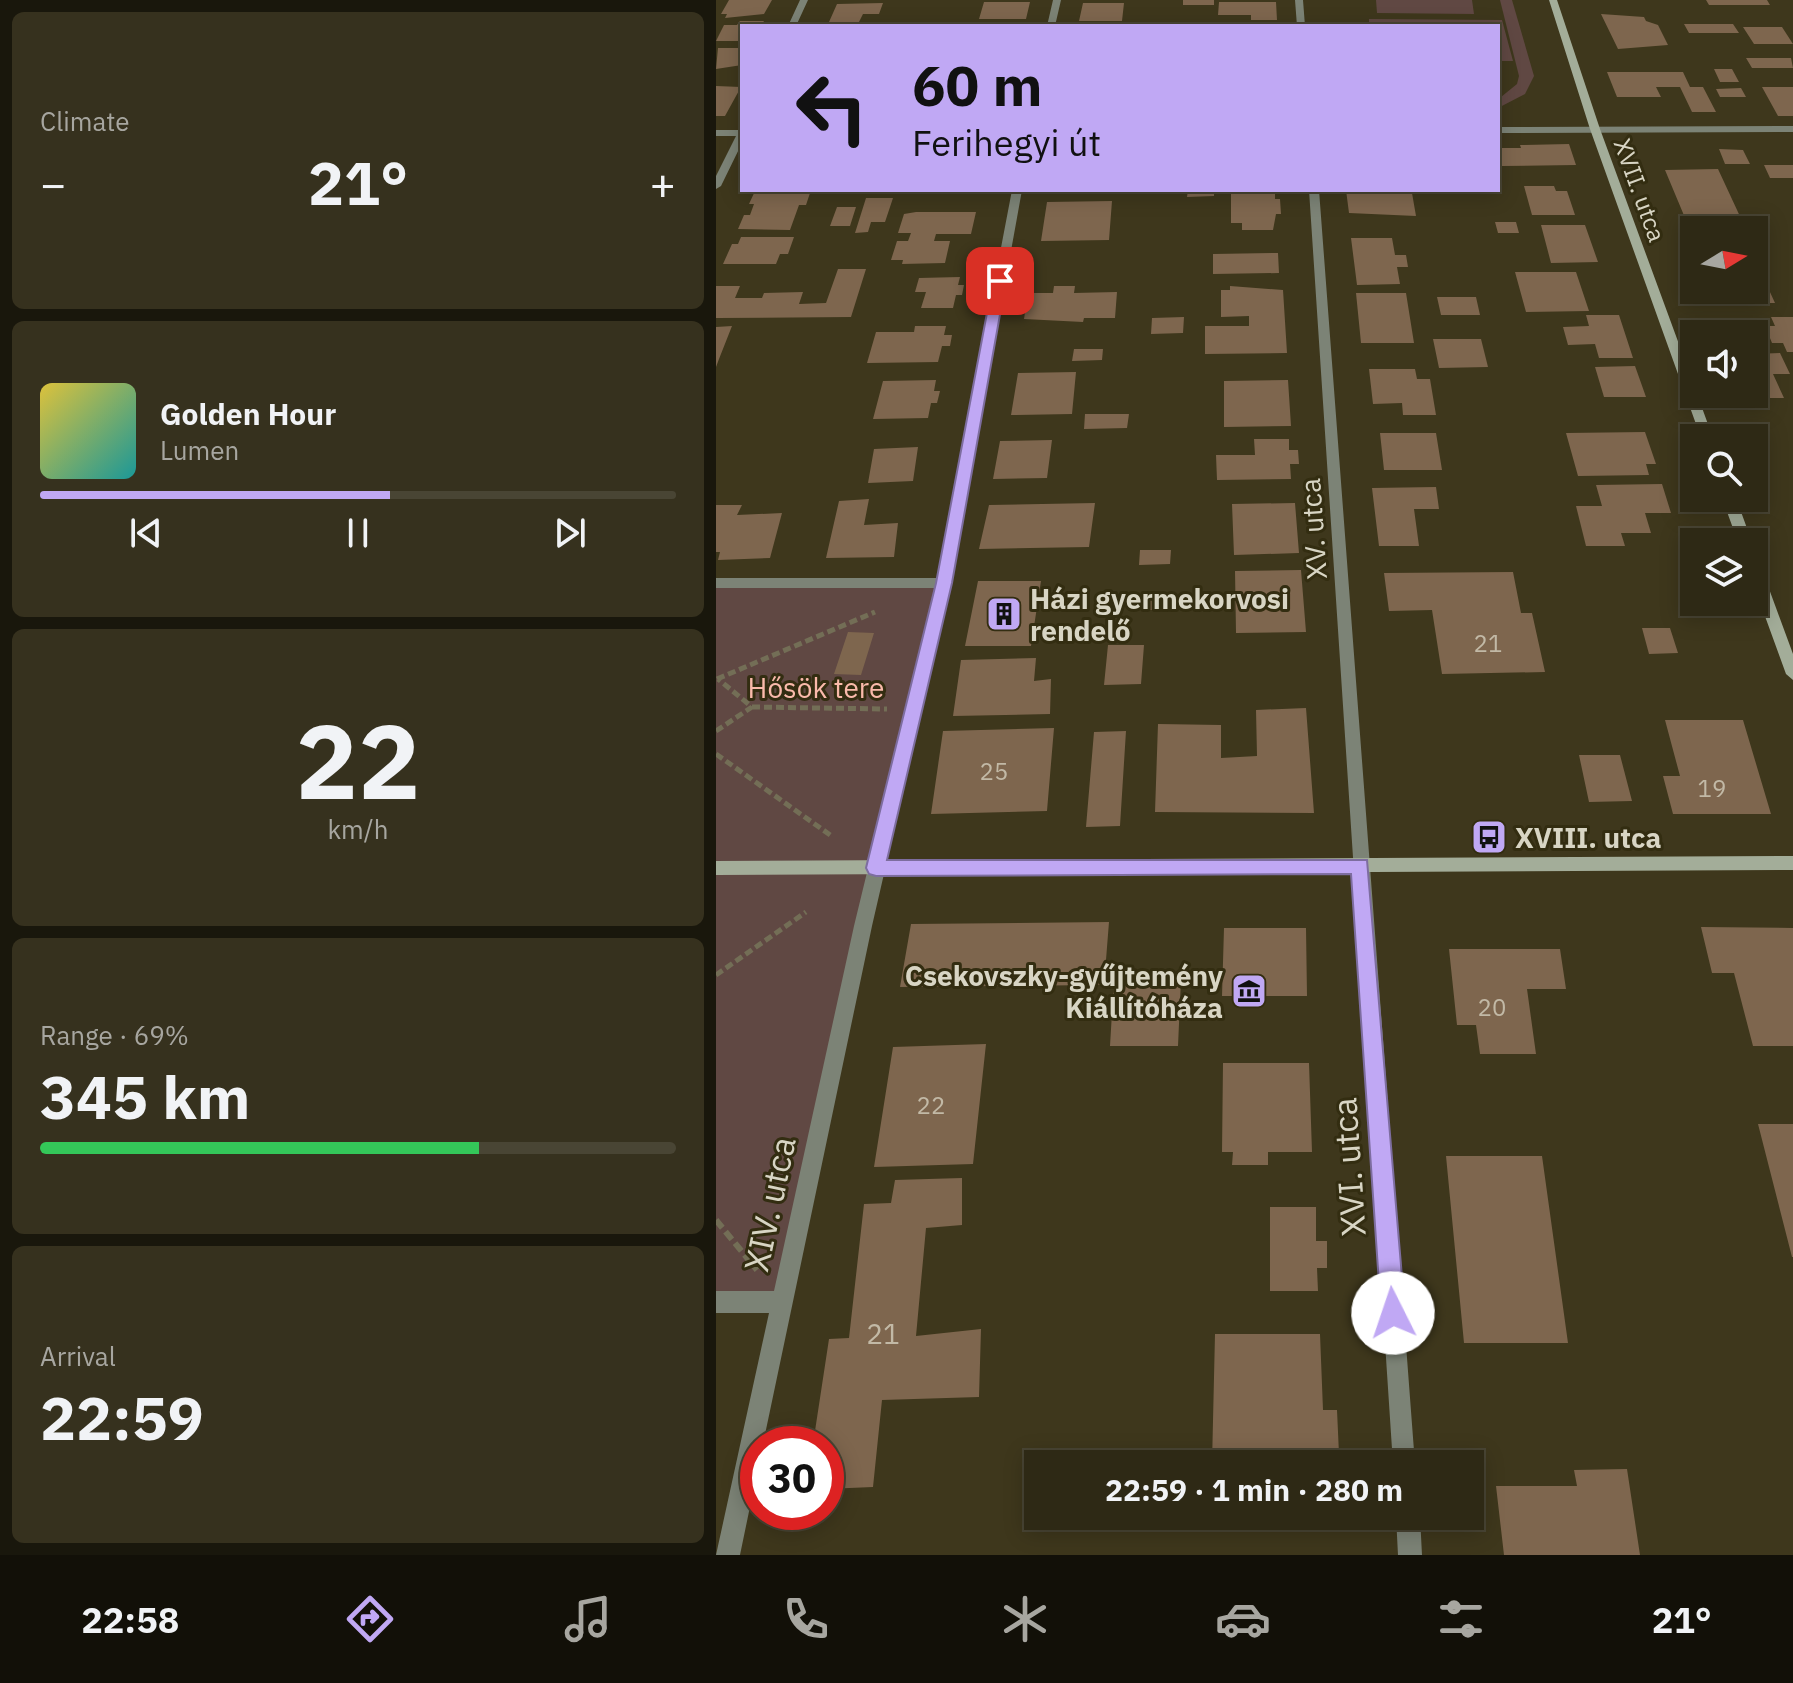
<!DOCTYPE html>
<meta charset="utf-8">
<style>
:root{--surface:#2e2915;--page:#36311e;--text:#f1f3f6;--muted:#a7a6a0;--line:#494534;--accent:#c0a8f4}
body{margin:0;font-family:"IBM Plex Sans",sans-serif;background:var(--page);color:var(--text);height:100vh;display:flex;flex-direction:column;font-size:30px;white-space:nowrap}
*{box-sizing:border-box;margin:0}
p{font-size:26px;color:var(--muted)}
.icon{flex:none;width:44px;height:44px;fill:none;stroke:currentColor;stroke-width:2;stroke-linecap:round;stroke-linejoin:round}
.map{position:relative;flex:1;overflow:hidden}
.sheet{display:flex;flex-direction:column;gap:12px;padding:12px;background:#19170c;width:716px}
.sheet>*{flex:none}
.top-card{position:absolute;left:24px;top:24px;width:760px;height:168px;border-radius:0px;box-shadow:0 4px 20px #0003,0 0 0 2px var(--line);background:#c0a8f4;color:#111;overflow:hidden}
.needle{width:52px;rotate:80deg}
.controls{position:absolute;left:964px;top:216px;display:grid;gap:16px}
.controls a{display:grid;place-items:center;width:88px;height:88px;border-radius:0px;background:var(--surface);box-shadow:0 4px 20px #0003,0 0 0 2px var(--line);font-size:40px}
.speed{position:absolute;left:24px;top:1426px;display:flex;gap:16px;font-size:40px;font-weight:700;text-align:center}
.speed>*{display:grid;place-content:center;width:104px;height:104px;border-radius:50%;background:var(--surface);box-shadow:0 4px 20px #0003,0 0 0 2px var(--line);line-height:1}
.speed .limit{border:12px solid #d22;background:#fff;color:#111}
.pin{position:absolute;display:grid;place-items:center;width:68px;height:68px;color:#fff;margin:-34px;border-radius:16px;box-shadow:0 4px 12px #0006}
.me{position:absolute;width:88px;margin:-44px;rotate:356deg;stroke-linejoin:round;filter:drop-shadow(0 0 6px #0008)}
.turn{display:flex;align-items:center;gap:28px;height:168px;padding:0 40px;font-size:36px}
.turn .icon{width:104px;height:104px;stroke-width:2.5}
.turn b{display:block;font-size:56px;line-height:68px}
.big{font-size:60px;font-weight:700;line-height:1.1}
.sheet .card{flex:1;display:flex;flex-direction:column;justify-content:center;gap:12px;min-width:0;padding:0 28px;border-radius:12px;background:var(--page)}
.sheet .dial{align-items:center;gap:0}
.dial b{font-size:104px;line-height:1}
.song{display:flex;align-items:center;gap:24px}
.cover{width:96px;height:96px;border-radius:12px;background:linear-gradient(135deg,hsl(50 70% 55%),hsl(180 70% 35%))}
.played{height:8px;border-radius:4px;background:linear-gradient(90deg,var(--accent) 55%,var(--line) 55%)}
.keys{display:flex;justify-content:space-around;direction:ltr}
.heat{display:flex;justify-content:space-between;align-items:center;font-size:44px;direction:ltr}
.charge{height:12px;border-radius:6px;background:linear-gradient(90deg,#34c759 69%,var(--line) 0)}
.trip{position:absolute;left:308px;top:1450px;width:460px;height:80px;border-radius:0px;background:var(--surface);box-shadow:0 4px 20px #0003,0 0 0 2px var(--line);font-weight:700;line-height:80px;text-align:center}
.tab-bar{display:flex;height:128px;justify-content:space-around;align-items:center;background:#121008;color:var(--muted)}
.tab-bar .icon{width:56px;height:56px}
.tab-bar .active{color:var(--accent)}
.tab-bar b{font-size:36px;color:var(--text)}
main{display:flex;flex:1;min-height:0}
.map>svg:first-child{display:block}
</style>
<main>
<section class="sheet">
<div class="card"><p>Climate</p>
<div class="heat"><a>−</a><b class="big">21°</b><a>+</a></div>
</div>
<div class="card">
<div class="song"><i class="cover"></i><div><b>Golden Hour</b><p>Lumen</p></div></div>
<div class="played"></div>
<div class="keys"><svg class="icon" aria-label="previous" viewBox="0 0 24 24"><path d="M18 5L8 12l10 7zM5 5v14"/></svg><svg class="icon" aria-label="pause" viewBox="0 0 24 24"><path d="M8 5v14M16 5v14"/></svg><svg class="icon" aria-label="next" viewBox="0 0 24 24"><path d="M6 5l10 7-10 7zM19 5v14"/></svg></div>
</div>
<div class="card dial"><b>22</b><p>km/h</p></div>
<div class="card"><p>Range · 69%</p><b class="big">345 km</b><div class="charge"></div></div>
<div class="card"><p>Arrival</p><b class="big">22:59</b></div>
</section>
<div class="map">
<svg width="1077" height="1555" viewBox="0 0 1077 1555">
<rect width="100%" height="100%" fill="#3e371c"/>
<path fill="#604843" d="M660,0H756L758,14L661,13Z
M784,0H796L818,76L809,94L782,108L785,97L782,89L785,97L801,84L803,76Z
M653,19L786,20L797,61H782V26H653Z
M0,583H228L67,1302H0Z"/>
<path fill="#7e664e" d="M13,0H56L48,14L9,18L11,14H5Z
M467,0H498V5H467Z
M990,0H1051L1054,5H993Z
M268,2H314L310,19H263Z
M503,2H560L561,20H535V15H502Z
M167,3L163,14H147L143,22H113L121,4Z
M367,3H408L406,21H363Z
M885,14L928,17L930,21L942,25L952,45L902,49Z
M24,21H48L45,26H26V41H0L8,25H21Z
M968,24H1017L1023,33H973Z
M1027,27H1066L1077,44H1038Z
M2,48H26V65L0,69Z
M1030,58H1075L1077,68H1036Z
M998,69H1016L1023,82H1004Z
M891,72H967L974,87H987L1000,112H976L964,87H940L945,97H901Z
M0,86L25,87L9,116H0Z
M1046,87H1077V116H1062Z
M1025,88L1030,97H1004L1000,89Z
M853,144L860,165L786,166L782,152V148H805L804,145Z
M1003,149L1027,150L1034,164H1009Z
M1048,165H1077V178H1054Z
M1002,169L1028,225H972L949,170Z
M808,186H838L840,191H851L859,215H816Z
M95,190L90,205H83L74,230L22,229L28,215H34L38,204H33L39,191Z
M472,190H498V196L471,197Z
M515,190H559V199H564L565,214H560L557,230H526V223H515Z
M630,190L696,193L700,216L633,213Z
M150,198H177L169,222H155L152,232L139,233Z
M396,201L393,240L325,241L331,202Z
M121,207H140L134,226H114Z
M200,212H260L255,234H220L218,241H234L229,263L186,264L187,260H175L181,241H192L195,233H182L188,214Z
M779,222H800L803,233H782Z
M825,225H869L882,262L835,263Z
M25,237H78L72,254H64L60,264H7L16,244H22Z
M635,238H676L679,255H690L692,267H681L684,284L641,285Z
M562,253L563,273L497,274V254Z
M1038,268H1043L1059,303H1024L1020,295H1006L1004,290H1038Z
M122,269H150L135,317L0,318V286H24L19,298H46L48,293L87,292L83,304L110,303Z
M799,272H860L873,311L810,312Z
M244,277L242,285H248L246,295H240L237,308H205L210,292H199L203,278Z
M338,286H359L358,293L401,292L399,318H368L367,322L308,319L312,293H337Z
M514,286L567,290L571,353L489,354V326H533V316L505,317V290H514Z
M640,293H690L698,343H645Z
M721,297H760L764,315H725Z
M870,315H903L917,358H883L879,344L852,345L847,327L873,326Z
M468,317L467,333L435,334L436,318Z
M1055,317H1077V352H1071L1067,343H1056L1049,326H1059Z
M16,326L3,359L0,367V327Z
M199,326H230L228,335H236L234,346H226L222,362L151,363L160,332H198Z
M717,339H765L772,367L723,368Z
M358,349H387L386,360L356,361Z
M1064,353L1074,374H1057L1068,398H1012L1011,394H1038V354Z
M919,366L930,397H888L879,367Z
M653,369H699L701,379H714L720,415H687L686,403L657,404Z
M360,372L356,414L295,415L302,373Z
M220,380L218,391H224L221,403H215L212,418L157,419L167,381Z
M572,380L575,426L508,427V381Z
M369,414H413L411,428L368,429Z
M929,432L940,464H930L933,475L862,476L850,433Z
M664,433H720L726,470H668Z
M538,439H573V450H582L583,464H574L575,479L501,480L500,455H539Z
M336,440L331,478L277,479L284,441Z
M202,447L197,481L152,483L158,449Z
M946,484L955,513H929L935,533H905L909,546H870L860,506H886L880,485Z
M720,487L723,509H698L703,546H663L656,488Z
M153,499L148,525L182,523L178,557L110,558L123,501Z
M379,503L373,547L263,549L273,505Z
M579,503L583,553L518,555L516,504Z
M0,505H26L21,515L66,513L54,558L2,560L4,552H0Z
M424,550H455L454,564L423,565Z
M585,570L590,632L520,633L519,571Z
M797,572L805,613H816L829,672L726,674L716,610L673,611L668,573Z
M262,581H325L315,646H249Z
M454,593V610H424V594Z
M926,628H954L962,653L933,654Z
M132,632L158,633L145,675L118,674Z
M392,645H428L425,684L388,685Z
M320,658L318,681L335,679L334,714L237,716L245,660Z
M590,708L598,813L439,812L442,724L505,725V758L541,756L540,710Z
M949,720H1027L1055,814H957L947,776H964Z
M338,728L331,811L215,814L227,731Z
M410,731L404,826L370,827L378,732Z
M863,755H904L916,801L873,802Z
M393,922L388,985L184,987L195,924Z
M985,927L1077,928V1046H1037L1018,973H996Z
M508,928H590L591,996H506Z
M733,949H844L850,989H811L820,1054H764L760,1025H741Z
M398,979H465L462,1046H394Z
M270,1044L257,1164L158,1167L177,1047Z
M507,1063H593L596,1152H552V1165H516L517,1152H506Z
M1042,1124H1077V1257H1076Z
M730,1156H826L852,1343H748Z
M246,1178V1225L210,1228L200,1336L265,1329L263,1397L166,1400L157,1487L110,1489V1444H97L113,1339L133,1338L148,1204L175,1203L179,1180Z
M554,1207H600V1241H611V1268H601L602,1291H554Z
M499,1334H604L607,1410H621L623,1454L608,1455V1464H496Z
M911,1469L924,1555H788L780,1486H861L858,1470Z"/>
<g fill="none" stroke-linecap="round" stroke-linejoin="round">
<path stroke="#736e56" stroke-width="5" stroke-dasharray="8 4" stroke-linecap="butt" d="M1,679L159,612
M36,707L171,709
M0,731L36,707L2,679
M0,754L117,837
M0,975L90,912"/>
<path stroke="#736e56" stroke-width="6" stroke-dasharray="10 5" stroke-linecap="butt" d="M0,1220L41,1270"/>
<path fill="#7c8376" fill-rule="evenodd" d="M84,0H92L80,26H72Z
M337,0H345L339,26H331Z
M579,0H587L589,26H581Z
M1077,126V132L782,133V127Z
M0,130H26V143L5,186L0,189V176L20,136H0Z
M296,190H306L235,583L156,926L47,1444H42V1468L24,1555H0L53,1313H0V1291H58L138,926L220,588H0V578H222Z
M593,190H603L699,1464H677Z
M680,1516H704L706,1555H682Z"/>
<path fill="#a3ad99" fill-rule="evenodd" d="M833,0H841L884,129L978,385V394H981L997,438H985L874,129Z
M1006,498H1020L1036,542H1022Z
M1038,562L1045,567L1077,654V680L1070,674L1038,586Z
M1077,856V870L0,875V861Z"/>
</g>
<path fill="#c0a8f4" stroke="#7d6d9f" stroke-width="2" d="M284,277L290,281L236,583L171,860H651L689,1313L686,1322L677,1325L668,1322L665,1313L635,874L160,876L153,874L150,868L220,583L277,281Z"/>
<defs>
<symbol id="building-square" viewBox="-11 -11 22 22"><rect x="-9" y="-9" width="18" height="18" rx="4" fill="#c0a8f4" stroke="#332d11"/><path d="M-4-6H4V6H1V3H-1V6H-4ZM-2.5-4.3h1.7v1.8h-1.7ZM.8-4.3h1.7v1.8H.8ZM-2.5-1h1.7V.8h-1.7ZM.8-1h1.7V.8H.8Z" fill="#111"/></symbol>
<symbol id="bus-square" viewBox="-11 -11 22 22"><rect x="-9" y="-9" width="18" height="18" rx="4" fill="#c0a8f4" stroke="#332d11"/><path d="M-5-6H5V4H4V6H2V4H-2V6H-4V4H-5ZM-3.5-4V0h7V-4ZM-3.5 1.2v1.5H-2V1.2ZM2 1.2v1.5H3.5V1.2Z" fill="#111"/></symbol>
<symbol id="museum-square" viewBox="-11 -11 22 22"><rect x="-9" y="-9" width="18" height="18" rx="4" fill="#c0a8f4" stroke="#332d11"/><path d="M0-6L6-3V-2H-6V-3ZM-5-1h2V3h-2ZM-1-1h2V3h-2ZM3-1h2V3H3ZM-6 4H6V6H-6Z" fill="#111"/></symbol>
</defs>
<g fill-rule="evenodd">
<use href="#building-square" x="268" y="594" width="40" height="40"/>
<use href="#bus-square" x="753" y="817" width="40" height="40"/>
<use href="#museum-square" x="513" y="971" width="40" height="40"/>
</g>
<g text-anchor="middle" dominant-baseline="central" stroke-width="6" stroke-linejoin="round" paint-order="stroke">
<g font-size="24" fill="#d8d5c4" stroke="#332d11">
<text transform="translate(924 190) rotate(70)">XVII. utca</text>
</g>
<g font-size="24" fill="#c2b9a6">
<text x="772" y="643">21</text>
<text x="278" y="771">25</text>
<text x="996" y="788">19</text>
<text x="776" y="1007">20</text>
<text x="215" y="1105">22</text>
</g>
<g font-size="28" fill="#d8d5c4" stroke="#332d11">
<text transform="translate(597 529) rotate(-94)">XV. utca</text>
</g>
<g font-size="28" font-weight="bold" fill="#d8d5c4" stroke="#332d11" text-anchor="start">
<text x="314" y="598">Házi gyermekorvosi<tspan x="314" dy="32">rendelő</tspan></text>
<text x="799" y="837">XVIII. utca</text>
<text x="507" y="975" text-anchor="end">Csekovszky-gyűjtemény<tspan x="507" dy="32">Kiállítóháza</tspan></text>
</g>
<g font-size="28" fill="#fabaab" stroke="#332d11">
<text x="100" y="687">Hősök tere</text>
</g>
<g font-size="28" fill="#c2b9a6">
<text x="167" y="1333">21</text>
</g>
<g font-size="34" fill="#d8d5c4" stroke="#332d11">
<text transform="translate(632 1167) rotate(-94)">XVI. utca</text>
<text transform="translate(53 1204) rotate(-78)">XIV. utca</text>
</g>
</g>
</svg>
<div class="controls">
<a><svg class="needle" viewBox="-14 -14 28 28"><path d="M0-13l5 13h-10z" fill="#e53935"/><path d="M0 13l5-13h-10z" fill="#a7a6a0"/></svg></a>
<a><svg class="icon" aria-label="sound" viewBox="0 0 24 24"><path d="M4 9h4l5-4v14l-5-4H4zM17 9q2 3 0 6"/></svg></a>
<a><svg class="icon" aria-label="search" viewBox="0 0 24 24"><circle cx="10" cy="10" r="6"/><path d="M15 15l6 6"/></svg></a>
<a><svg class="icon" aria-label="layers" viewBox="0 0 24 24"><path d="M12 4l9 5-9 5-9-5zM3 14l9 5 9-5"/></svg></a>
</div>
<div class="speed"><div class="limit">30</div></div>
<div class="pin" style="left:284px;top:281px;background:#d93025"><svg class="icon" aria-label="arrive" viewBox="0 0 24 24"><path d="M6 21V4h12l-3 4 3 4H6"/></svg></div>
<svg class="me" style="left:677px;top:1313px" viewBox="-20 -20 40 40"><circle r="19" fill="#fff"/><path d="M0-13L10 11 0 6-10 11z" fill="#c0a8f4"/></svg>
<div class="trip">22:59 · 1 min · 280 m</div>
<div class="top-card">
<div class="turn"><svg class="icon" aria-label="left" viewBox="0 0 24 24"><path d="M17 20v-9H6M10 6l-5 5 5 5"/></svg><div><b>60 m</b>Ferihegyi út</div></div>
</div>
</div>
</main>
<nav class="tab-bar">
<b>22:58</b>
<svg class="icon active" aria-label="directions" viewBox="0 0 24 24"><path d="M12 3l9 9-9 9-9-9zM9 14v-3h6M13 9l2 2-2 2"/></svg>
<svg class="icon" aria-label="music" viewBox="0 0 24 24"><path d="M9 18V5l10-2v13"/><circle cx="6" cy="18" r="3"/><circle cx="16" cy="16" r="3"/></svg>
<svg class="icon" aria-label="phone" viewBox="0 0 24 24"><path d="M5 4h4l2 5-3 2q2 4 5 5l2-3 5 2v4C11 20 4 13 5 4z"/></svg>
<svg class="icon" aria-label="climate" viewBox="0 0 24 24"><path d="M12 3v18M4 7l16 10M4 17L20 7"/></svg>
<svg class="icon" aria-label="car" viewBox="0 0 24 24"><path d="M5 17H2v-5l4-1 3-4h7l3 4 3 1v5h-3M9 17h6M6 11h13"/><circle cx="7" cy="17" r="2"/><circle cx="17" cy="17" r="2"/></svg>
<svg class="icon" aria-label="filters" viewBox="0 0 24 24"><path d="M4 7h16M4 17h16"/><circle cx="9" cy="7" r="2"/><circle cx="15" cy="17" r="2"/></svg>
<b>21°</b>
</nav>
